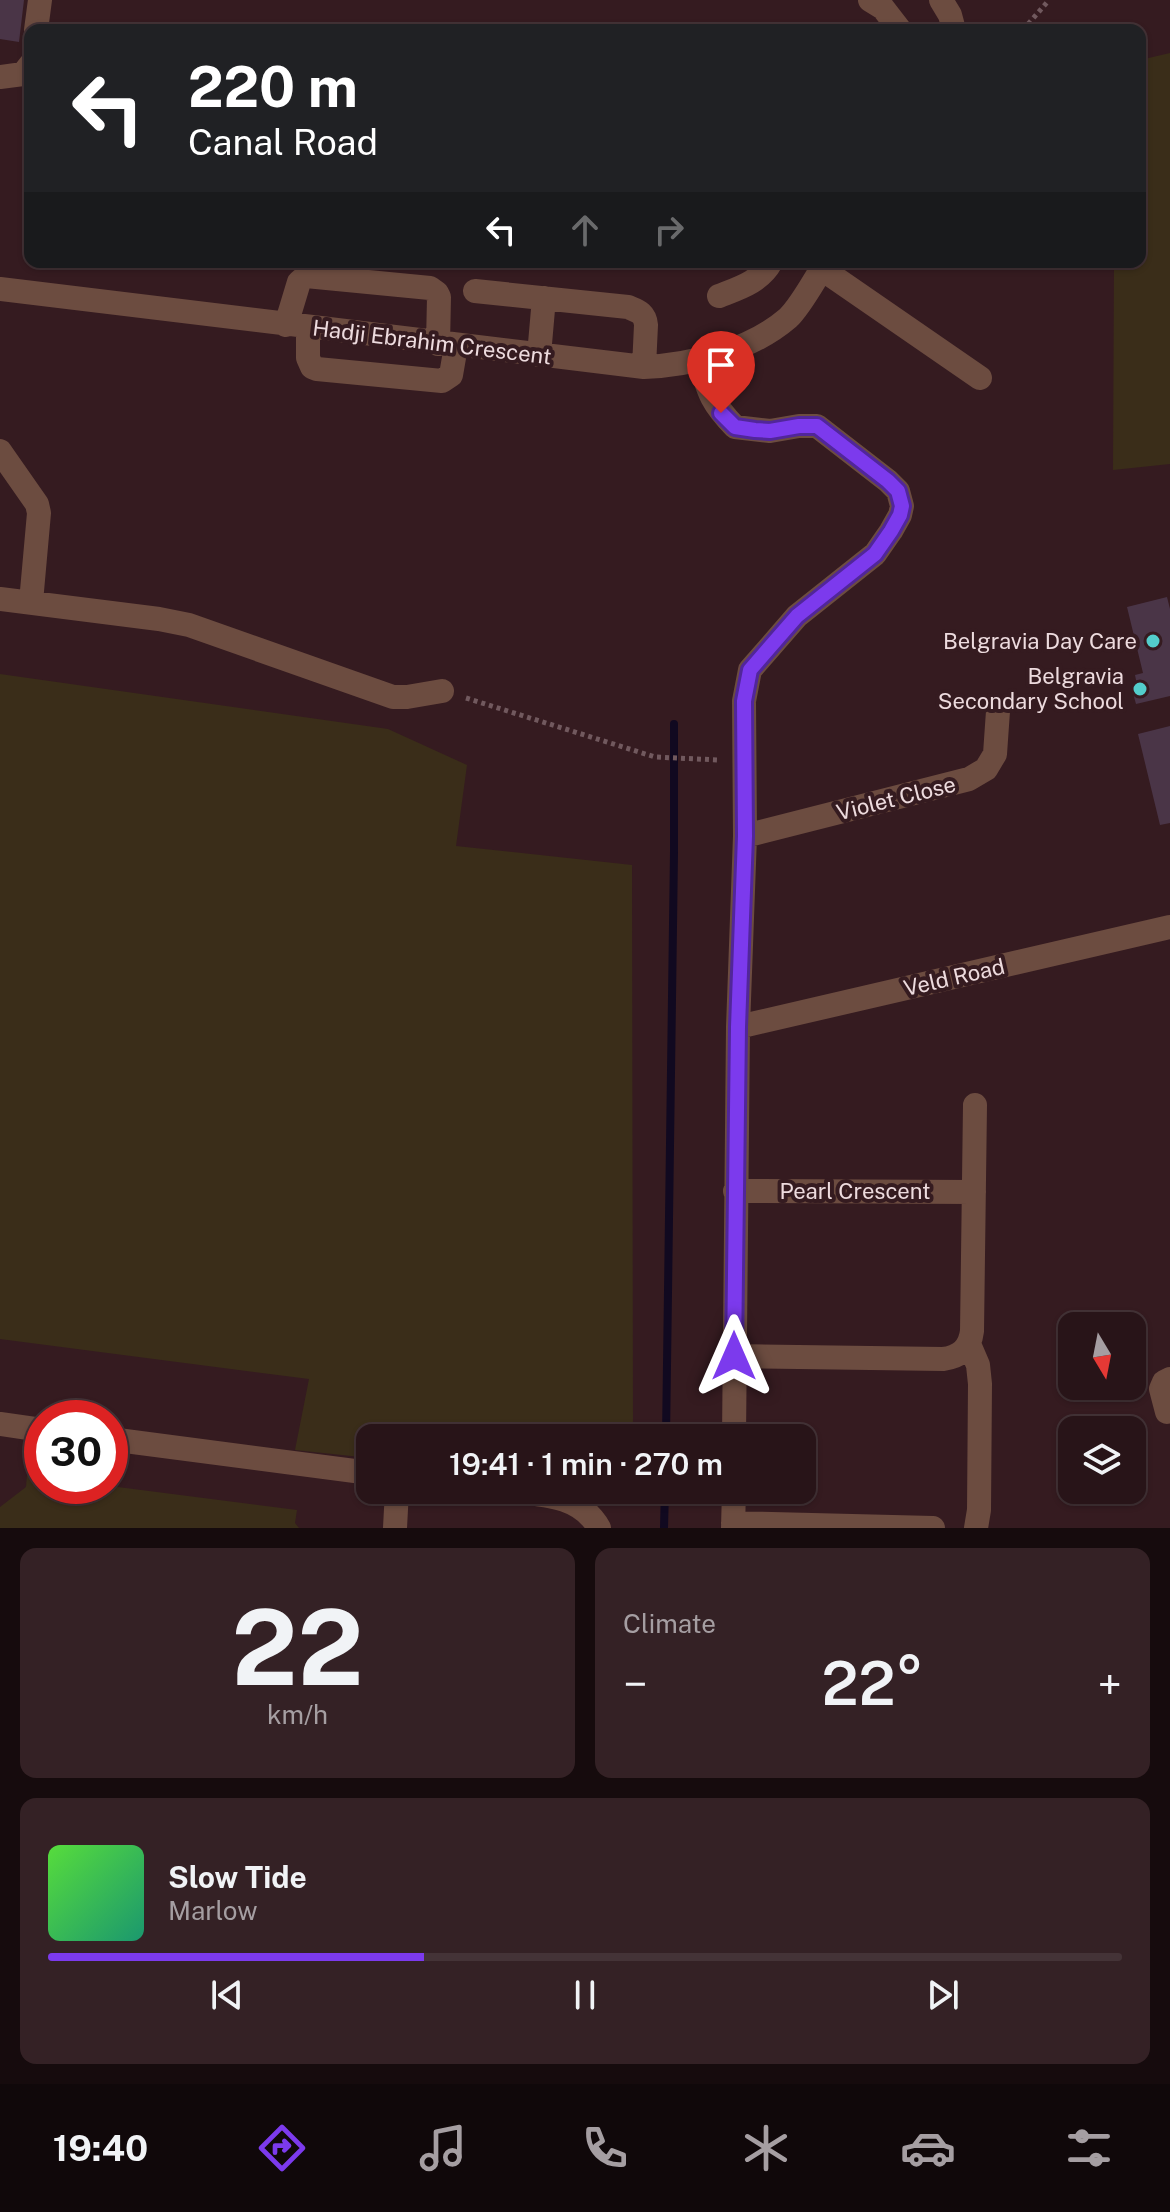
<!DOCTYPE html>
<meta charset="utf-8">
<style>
:root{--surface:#281418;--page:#342125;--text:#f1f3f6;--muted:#a59ea2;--line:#443337;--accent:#7c3aed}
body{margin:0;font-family:"Public Sans",sans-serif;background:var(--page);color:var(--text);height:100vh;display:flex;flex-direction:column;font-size:30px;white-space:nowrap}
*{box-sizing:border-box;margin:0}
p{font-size:26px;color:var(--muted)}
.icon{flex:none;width:44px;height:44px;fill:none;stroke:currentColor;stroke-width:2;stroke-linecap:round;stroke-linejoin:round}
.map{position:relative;height:1528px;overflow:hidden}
.panel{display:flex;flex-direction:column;gap:20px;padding:20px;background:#160b0d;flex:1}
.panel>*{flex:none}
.banner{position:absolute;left:24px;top:24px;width:1122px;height:244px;border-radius:16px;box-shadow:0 2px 6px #0004,0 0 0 2px var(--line);background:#202124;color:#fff;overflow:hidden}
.needle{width:52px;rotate:170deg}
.controls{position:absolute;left:1058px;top:1312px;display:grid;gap:16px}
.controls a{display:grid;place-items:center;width:88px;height:88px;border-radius:16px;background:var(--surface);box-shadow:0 2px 6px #0004,0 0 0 2px var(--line);font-size:40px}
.speed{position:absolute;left:24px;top:1400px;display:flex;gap:16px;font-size:40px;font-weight:700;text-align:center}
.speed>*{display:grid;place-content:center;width:104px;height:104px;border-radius:50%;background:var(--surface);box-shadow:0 2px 6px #0004,0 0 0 2px var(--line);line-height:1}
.speed .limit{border:12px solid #d22;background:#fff;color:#111}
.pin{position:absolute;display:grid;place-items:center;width:68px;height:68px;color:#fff;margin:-82px -34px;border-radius:50% 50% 50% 0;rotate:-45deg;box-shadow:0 0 8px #0007}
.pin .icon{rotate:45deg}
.me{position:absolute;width:88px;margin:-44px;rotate:0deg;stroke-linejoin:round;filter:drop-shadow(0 0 6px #0008)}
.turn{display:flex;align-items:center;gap:28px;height:168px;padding:0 32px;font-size:36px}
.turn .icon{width:104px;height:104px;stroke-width:2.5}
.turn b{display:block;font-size:56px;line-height:68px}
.lanes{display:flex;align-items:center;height:76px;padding:0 32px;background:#0003;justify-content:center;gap:40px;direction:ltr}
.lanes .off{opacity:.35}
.big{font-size:60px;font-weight:600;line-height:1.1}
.panel .tile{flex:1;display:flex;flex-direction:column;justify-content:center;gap:12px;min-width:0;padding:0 28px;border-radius:16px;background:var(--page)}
.panel .dial{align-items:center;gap:0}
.dial b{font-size:104px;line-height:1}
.song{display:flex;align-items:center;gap:24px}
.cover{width:96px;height:96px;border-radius:12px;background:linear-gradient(135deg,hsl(110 70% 55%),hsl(160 70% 35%))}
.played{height:8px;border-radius:4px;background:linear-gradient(90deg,var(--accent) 35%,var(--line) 35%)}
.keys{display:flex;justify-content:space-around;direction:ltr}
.heat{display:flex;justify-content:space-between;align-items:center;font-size:44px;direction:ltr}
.panel .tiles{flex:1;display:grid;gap:20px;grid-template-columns:1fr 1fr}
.tile:last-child{grid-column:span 2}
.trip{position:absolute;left:356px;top:1424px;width:460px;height:80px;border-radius:16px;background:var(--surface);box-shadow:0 2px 6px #0004,0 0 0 2px var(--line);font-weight:600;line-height:80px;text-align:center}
.menu{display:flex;height:128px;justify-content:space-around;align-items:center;background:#10080a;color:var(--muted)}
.menu .icon{width:56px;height:56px}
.menu .selected{color:var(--accent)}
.menu b{font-size:36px;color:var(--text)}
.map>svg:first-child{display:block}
</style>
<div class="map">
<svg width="1170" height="1528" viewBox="0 0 1170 1528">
<rect width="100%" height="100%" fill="#351b20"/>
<path fill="#3a2d19" d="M1170,53V464L1113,470L1114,262H1140V60Z
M0,674L388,729L467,765L456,846L632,865L633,1438H370V1458L295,1450L309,1379L0,1339Z
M27,1475L42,1477V1486H110L297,1510L295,1523L299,1528H0V1507L26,1487Z"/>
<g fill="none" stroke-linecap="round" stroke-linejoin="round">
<path stroke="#110920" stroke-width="8" d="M666,1438L674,852V724
M664,1528L665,1490"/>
</g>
<path fill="#4a3547" d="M0,0H24L19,42L0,39Z
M1167,597L1170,609V696L1136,704L1131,686L1137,685L1135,675L1143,673L1127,607Z
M1170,726V823L1160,825L1138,734Z"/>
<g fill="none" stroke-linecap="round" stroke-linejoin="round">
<path stroke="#71595e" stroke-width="5" stroke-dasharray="4 4" stroke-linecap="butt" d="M1023,30L1049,0
M466,698L655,757L719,760"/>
<path stroke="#6c4c40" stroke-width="24" d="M870,0L883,8L900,30
M941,0L950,15L954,30
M36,30L40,0
M0,77L23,74L30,65
M822,269L980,378
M0,289L644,367C692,365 751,350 788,318C801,306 816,277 826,262
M475,291L628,307C638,311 645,313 646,325L644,367
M719,296C739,288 760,282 771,262
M286,325L299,282L306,276L430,288L437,293L439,297L438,344
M308,328V358L312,367L317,369L442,381L451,375L456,346
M539,355L544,298
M699,360C709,393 711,402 735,427L770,431L799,426H817L888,481L898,491L902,506L900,515L891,531L875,554L797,616L750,670L744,701L745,836L738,1027L734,1438
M0,451L37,504L39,513L31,602
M0,599L159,619L189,625L393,697H407L442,691
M745,836L969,779L986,769L995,754L998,711
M738,1027L1170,927
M735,1191L974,1192
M969,1344L978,1365L980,1384L979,1510L976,1528
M734,1356L943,1359C960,1357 970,1348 972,1331L975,1105
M1167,1412L1161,1389L1164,1382L1170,1379
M0,1424L42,1430
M110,1439L370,1473
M499,1490C536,1495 579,1492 599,1528
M733,1523L933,1528
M395,1528L397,1490
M733,1528L734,1490"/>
</g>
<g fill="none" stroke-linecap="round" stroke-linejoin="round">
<defs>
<path id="route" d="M721,413L735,427L755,430L770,431L799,426H817L888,481L898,491L902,506L900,515L891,531L875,554L797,616L750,670L744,701L745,836L738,1027L734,1356"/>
</defs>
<use href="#route" stroke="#51269a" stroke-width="20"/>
<use href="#route" stroke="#7c3aed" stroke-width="14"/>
</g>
<g fill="#53cdcb" stroke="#351b20" stroke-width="3">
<circle cx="1153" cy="641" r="8"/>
<circle cx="1140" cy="689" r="8"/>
</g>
<g text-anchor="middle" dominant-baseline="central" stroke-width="8" stroke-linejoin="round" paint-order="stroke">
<g font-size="22" fill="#eddbde" stroke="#351b20">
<text transform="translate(432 342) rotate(7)">Hadji Ebrahim Crescent</text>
<text transform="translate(896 798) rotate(-14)">Violet Close</text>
<text transform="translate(954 977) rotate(-13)">Veld Road</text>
<text x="855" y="1191">Pearl Crescent</text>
</g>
<g font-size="22" fill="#eddbde" stroke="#351b20" text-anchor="end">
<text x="1137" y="641">Belgravia Day Care</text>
<text x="1124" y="676">Belgravia<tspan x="1124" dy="25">Secondary School</tspan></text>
</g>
</g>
</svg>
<div class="controls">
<a><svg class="needle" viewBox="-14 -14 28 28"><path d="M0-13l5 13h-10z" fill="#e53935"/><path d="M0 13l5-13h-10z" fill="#a59ea2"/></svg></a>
<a><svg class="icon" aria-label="layers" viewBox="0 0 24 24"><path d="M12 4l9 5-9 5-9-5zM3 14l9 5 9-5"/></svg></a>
</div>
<div class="speed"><div class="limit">30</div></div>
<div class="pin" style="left:721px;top:413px;background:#d93025"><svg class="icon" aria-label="arrive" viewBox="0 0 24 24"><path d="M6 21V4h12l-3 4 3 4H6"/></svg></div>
<svg class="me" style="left:734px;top:1356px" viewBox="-20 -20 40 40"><path d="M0-17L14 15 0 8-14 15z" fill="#7c3aed" stroke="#fff" stroke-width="4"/></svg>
<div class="trip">19:41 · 1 min · 270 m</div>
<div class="banner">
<div class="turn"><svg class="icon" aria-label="left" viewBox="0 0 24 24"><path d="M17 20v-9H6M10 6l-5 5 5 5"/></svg><div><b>220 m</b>Canal Road</div></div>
<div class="lanes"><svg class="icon" aria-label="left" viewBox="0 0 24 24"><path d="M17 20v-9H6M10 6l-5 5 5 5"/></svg><svg class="icon off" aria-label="ahead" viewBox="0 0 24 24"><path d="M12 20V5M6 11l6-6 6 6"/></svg><svg class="icon off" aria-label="right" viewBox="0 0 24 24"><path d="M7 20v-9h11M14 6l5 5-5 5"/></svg></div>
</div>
</div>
<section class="panel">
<div class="tiles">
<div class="tile dial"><b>22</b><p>km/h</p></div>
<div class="tile"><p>Climate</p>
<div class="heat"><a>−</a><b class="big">22°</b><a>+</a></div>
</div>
<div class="tile">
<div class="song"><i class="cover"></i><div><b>Slow Tide</b><p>Marlow</p></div></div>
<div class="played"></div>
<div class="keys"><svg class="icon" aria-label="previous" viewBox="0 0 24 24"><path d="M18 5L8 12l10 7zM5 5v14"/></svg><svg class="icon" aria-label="pause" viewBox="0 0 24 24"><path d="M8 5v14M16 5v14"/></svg><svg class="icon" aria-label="next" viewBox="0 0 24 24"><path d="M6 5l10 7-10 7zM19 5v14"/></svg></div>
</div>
</div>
</section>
<nav class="menu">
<b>19:40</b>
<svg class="icon selected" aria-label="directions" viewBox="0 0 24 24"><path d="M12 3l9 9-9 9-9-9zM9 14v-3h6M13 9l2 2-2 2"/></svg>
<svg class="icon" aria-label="music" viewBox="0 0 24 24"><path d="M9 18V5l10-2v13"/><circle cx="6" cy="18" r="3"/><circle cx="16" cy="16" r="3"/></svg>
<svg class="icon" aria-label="phone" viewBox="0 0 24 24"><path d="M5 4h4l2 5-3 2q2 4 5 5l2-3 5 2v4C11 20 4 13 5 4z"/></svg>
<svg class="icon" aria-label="climate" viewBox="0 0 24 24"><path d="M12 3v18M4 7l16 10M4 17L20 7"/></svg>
<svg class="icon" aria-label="car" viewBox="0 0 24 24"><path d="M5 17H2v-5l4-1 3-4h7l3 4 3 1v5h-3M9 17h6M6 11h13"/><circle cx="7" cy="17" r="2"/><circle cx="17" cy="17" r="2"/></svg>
<svg class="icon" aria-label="filters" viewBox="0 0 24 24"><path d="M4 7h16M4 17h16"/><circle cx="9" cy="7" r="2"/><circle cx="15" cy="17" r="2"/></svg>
</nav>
